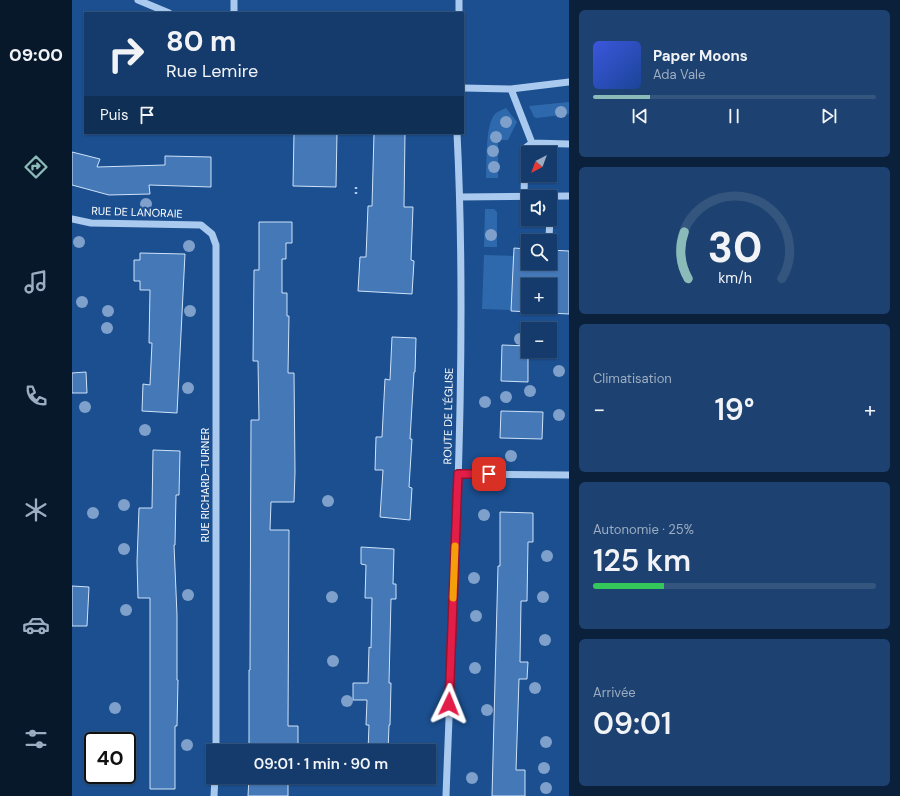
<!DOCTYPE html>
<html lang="fr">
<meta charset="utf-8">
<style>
:root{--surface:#143b6b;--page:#1d4271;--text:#f1f3f6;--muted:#9dadc1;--line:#33557e;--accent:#8bbbb9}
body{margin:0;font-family:"DM Sans",sans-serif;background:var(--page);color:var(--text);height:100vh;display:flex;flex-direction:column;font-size:15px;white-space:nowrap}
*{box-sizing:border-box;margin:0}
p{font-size:13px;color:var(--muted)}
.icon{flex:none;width:22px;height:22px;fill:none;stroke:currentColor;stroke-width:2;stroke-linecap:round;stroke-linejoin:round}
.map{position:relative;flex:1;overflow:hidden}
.drawer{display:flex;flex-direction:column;gap:10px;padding:10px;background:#0b203b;width:331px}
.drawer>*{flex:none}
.hud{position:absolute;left:12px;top:12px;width:380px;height:122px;border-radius:0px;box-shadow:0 1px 3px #0004,0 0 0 1px var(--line);background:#143b6b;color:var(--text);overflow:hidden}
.needle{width:26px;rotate:221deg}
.tools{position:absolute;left:449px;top:146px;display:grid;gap:8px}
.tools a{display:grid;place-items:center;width:36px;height:36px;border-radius:0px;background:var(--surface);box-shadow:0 1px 3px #0004,0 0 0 1px var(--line);font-size:20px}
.speed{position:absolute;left:12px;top:732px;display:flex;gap:8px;font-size:20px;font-weight:700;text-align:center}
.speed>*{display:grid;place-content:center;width:52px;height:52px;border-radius:50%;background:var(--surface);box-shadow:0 1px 3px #0004,0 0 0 1px var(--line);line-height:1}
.speed .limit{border:2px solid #111;border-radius:6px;background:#fff;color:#111}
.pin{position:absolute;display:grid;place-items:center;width:34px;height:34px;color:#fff;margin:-17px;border-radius:8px;box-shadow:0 2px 6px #0006}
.me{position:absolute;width:44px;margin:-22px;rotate:2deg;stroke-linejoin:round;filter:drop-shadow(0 0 3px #0008)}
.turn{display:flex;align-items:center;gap:14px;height:84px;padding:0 16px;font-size:18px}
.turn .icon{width:52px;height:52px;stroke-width:2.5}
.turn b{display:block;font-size:28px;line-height:34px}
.then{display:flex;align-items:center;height:38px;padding:0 16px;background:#0003;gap:8px;font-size:15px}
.big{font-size:30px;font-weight:600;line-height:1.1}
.drawer .widget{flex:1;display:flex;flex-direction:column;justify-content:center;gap:6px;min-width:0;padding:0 14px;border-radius:6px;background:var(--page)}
.drawer .dial{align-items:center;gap:0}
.dial svg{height:104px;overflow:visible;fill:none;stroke:var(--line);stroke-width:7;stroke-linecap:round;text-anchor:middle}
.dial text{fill:var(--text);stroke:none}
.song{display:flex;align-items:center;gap:12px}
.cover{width:48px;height:48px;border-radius:6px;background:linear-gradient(135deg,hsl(230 70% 55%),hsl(220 70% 35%))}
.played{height:4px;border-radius:2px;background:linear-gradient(90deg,var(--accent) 20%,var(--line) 20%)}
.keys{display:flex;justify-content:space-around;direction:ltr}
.heat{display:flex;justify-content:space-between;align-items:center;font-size:22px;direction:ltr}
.charge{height:6px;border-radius:3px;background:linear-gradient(90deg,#34c759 25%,var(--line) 0)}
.trip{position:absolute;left:134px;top:744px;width:230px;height:40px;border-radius:0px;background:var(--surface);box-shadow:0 1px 3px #0004,0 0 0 1px var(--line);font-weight:600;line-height:40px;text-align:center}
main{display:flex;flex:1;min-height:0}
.dock{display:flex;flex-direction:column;width:72px;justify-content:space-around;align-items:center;background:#08182b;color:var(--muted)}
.dock .icon{width:28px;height:28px}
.dock .current{color:var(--accent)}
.dock b{font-size:18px;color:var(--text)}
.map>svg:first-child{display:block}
</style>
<main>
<nav class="dock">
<b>09:00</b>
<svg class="icon current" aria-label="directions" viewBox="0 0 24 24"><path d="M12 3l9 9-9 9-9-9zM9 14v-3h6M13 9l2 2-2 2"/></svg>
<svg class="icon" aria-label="music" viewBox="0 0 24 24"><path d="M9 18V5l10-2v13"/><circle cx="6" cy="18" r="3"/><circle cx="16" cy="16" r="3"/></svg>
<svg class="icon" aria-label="phone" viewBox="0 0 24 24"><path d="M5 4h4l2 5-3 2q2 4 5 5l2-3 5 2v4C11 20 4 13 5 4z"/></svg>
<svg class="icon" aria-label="climate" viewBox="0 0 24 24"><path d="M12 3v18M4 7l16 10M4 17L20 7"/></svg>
<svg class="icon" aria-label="car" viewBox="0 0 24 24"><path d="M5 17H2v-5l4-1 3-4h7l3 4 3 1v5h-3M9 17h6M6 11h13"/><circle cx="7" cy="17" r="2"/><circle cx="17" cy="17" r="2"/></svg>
<svg class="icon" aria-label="filters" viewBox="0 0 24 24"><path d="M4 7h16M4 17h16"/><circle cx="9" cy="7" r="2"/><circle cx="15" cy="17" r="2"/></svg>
</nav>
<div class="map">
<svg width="497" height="796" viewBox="0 0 497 796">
<rect width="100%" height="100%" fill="#1b4f8f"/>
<path fill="#2e69ad" d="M497,102V114L465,118L462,117L457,106Z
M434,108L445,122L436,140H426V178H414C415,162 413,125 423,114C426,111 430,110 434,108Z
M413,209H422L425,212V247H412Z
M412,255L442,256L439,310L410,309Z"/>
<path fill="#4478b7" stroke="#cfe3fa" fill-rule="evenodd" d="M222,133H265L264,187L221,186Z
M302,133H333L332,207H341L339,260L342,261L340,294L286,291L288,257H294L296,206H300Z
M0,152L28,159L25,167L93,165V156L139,157V187L77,185L78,194L37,195L0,185Z
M187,222H220V243H214V259H210V293H215V316H217L216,373H222L223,472L222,502H199L198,530H217L216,726H226V751H177V670H178L179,420H187L186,361H181L182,270H187Z
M442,248L456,249V263H478V250L497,251V314L439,311ZM456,285H478V307H456Z
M68,253L113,254L105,413L70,411L71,384L78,385L80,343H77L78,290H68V281H62V260H68Z
M320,337L344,338L343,372H342L338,439H340L337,487L340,488L338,520L308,517L311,470H303L304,437H310L313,379L318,380Z
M430,345L456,346V382L429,381Z
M14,372L15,393H0V373Z
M429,411L471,412L470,439L428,438Z
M81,450L108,451L107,495H104L103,545H102L105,615V680H106L105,726H103V789H78V598H66L65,562L67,508H80Z
M428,512L461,513V542H456L455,601H449L448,662H456L455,679H447L444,770H453V796H420L426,566H428Z
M289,547L322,549L321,584H324V599H319L317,683H319L318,725H317L316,751H296L297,725H294L295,700H281V683H296L297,647L299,648L300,598H293L294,565L289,564Z
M0,586L17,587L15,626H0Z
M177,777H216V796H176Z"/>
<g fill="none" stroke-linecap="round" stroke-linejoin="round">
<path stroke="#a9c9ee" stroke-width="2.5" stroke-dasharray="2 3" stroke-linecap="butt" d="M284,194V187"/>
<path stroke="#a9c9ee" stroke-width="7" d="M66,0L97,13
M162,13V0
M387,13V0
M391,88L439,89L497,82
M439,89L460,143
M452,196L453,148L460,143L497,144
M388,197L497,196
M0,219L19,223L129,225L140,234L144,245V751
M477,237L478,219
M386,474L497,475
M142,796L143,777
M374,796C382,576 396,353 385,133"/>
</g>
<g fill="#7ea0ca">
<circle cx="489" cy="112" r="6"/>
<circle cx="434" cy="122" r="6"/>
<circle cx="424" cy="137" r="6"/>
<circle cx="421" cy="151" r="6"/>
<circle cx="422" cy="167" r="6"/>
<circle cx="74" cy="204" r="6"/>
<circle cx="419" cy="235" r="6"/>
<circle cx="7" cy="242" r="6"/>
<circle cx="117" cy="246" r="6"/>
<circle cx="10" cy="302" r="6"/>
<circle cx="36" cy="311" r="6"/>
<circle cx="118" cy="311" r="6"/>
<circle cx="35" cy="328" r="6"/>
<circle cx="448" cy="339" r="6"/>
<circle cx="487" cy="371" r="6"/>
<circle cx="116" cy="388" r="6"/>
<circle cx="458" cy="391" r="6"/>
<circle cx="434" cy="397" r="6"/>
<circle cx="413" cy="402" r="6"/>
<circle cx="13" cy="407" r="6"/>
<circle cx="487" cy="415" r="6"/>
<circle cx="73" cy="430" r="6"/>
<circle cx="439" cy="456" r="6"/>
<circle cx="256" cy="501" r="6"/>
<circle cx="52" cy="505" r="6"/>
<circle cx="21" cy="513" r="6"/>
<circle cx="412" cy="515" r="6"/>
<circle cx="52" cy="549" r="6"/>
<circle cx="475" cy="556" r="6"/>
<circle cx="402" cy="578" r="6"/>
<circle cx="116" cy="595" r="6"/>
<circle cx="260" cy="597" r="6"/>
<circle cx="471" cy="597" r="6"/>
<circle cx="54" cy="610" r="6"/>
<circle cx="404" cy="616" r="6"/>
<circle cx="473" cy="640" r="6"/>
<circle cx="261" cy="661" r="6"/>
<circle cx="403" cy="668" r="6"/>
<circle cx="463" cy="688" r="6"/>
<circle cx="275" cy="701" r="6"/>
<circle cx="43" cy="708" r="6"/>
<circle cx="415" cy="710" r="6"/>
<circle cx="474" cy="742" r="6"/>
<circle cx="115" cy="745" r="6"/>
<circle cx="472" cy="768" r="6"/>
<circle cx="400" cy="778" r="6"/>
<circle cx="474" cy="788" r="6"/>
</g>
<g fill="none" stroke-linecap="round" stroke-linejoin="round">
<defs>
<path id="route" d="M377,704L386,474H417"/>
</defs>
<use href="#route" stroke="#92132f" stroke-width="10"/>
<use href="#route" stroke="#e11d48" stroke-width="7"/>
<path stroke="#f59e0b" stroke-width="7" d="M381,598L383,546"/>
</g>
<g text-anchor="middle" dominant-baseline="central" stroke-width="4" stroke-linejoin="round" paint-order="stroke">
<g font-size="11" fill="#fff" stroke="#1b4f8f">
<text transform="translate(65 212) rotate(2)">RUE DE LANORAIE</text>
<text transform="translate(376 416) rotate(-89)">ROUTE DE L'ÉGLISE</text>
<text transform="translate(133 485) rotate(-90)">RUE RICHARD-TURNER</text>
</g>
</g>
</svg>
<div class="tools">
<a><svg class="needle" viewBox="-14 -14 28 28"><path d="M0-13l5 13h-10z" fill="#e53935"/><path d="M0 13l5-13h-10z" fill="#9dadc1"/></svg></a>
<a><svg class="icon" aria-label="sound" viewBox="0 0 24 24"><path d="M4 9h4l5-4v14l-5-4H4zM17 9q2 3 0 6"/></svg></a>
<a><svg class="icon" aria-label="search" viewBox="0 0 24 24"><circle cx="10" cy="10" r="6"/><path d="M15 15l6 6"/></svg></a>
<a>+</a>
<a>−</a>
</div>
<div class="speed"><div class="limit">40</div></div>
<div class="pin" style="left:417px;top:474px;background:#d93025"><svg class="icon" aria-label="arrive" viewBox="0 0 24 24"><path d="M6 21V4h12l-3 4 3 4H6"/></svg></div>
<svg class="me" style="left:377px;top:704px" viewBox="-20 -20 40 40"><path d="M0-17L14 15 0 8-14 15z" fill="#e11d48" stroke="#fff" stroke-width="4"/></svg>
<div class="trip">09:01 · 1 min · 90 m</div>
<div class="hud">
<div class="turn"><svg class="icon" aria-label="right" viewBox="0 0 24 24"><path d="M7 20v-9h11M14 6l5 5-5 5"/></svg><div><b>80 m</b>Rue Lemire</div></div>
<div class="then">Puis<svg class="icon" aria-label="arrive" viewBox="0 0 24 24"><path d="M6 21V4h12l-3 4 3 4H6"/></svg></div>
</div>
</div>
<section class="drawer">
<div class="widget">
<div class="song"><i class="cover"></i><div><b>Paper Moons</b><p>Ada Vale</p></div></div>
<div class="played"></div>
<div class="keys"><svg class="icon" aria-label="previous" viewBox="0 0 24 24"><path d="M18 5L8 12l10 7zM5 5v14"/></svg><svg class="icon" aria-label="pause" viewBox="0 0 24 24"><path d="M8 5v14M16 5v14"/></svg><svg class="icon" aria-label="next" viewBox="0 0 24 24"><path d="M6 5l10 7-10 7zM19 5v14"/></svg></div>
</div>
<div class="widget dial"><svg viewBox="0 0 100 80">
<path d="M14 69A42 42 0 1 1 86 69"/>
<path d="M14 69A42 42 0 0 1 11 33" stroke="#8bbbb9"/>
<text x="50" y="56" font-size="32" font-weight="700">30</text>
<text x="50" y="72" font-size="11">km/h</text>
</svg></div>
<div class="widget"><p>Climatisation</p>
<div class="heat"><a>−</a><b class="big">19°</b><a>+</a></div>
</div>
<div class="widget"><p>Autonomie · 25%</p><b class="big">125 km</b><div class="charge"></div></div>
<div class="widget"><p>Arrivée</p><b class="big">09:01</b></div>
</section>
</main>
